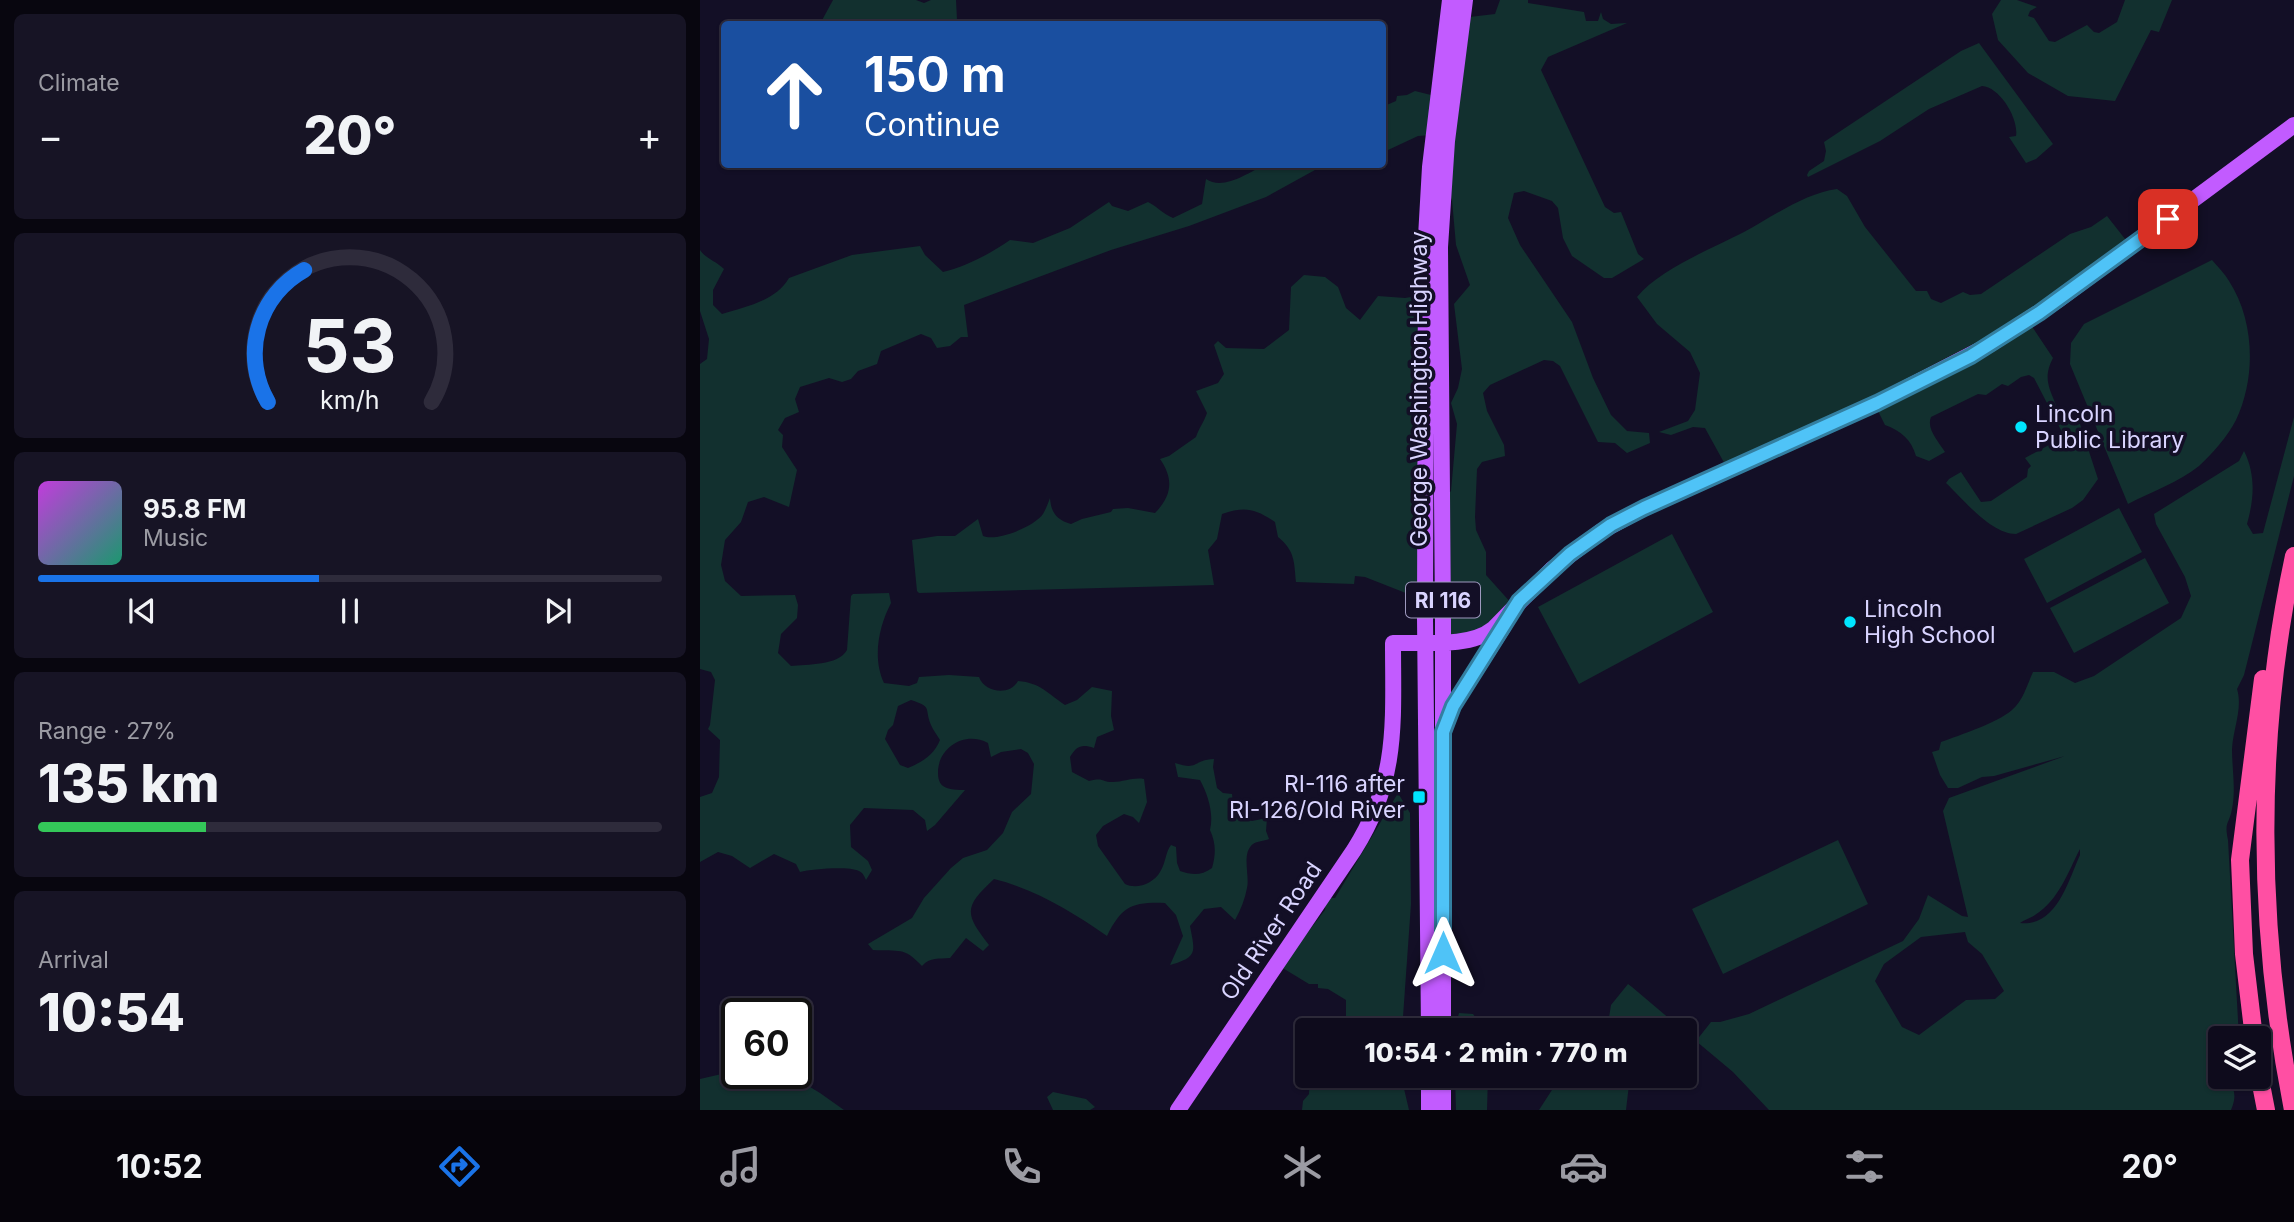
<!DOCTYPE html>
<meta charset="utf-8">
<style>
:root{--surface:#0e0b1c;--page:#171425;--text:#f1f3f6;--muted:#9b9ba3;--line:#2e2b3b;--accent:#1a73e8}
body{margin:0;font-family:Inter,sans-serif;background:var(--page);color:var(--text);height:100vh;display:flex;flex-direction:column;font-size:26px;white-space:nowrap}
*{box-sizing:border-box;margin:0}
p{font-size:23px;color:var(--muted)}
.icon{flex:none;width:38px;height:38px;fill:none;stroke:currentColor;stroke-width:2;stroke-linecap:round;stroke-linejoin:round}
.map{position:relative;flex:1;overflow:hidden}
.sheet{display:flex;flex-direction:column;gap:14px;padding:14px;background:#08060f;width:700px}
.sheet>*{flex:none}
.banner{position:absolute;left:21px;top:21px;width:665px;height:147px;border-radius:7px;box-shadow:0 2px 5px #0004,0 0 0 2px var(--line);background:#1a4fa0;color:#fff;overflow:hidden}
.fabs{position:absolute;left:1508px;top:1026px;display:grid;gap:14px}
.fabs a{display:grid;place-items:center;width:63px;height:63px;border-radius:7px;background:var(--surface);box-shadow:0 2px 5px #0004,0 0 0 2px var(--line);font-size:35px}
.speed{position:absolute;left:21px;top:998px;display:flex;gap:14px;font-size:35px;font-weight:700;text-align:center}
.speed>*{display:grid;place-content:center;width:91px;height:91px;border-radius:50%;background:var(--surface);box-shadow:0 2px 5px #0004,0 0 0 2px var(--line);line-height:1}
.speed .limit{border:4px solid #111;border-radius:10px;background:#fff;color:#111}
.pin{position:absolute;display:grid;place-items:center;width:60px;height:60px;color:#fff;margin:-30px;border-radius:14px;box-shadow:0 4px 10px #0006}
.me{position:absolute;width:77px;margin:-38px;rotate:0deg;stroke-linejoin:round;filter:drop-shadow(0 0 5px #0008)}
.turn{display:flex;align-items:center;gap:24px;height:147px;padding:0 28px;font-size:32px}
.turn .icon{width:91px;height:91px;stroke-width:2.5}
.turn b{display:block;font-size:49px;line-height:60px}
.big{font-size:52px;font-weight:800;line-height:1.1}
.sheet .widget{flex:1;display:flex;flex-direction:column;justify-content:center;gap:10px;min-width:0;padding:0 24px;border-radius:10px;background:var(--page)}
.sheet .dial{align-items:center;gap:0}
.dial svg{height:182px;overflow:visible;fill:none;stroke:var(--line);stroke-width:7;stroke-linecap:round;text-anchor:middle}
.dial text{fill:var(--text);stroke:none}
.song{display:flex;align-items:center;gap:21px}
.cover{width:84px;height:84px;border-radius:10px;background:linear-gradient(135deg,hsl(290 70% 55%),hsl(160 70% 35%))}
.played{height:7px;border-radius:4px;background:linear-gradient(90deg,var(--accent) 45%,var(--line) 45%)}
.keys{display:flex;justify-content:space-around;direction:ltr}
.heat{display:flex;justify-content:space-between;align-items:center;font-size:38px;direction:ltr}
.charge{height:10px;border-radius:5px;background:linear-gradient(90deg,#34c759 27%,var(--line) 0)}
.trip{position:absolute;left:595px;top:1018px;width:402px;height:70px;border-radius:7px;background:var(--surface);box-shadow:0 2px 5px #0004,0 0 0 2px var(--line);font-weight:800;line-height:70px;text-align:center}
.tabs{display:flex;height:112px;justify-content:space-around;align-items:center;background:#06040b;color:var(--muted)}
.tabs .icon{width:49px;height:49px}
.tabs .active{color:var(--accent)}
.tabs b{font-size:32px;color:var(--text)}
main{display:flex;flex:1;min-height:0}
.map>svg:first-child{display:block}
</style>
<main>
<section class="sheet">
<div class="widget"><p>Climate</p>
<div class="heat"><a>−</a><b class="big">20°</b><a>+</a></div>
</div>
<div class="widget dial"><svg viewBox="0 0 100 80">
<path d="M14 69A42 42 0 1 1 86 69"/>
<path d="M14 69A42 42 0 0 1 30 11" stroke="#1a73e8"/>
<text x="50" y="56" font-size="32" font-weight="700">53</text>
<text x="50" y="72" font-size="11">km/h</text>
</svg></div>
<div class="widget">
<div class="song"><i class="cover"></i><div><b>95.8 FM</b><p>Music</p></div></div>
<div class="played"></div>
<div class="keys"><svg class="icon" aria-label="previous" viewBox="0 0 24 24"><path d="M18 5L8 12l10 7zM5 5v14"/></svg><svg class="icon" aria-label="pause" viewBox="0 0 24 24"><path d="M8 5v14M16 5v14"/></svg><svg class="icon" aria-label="next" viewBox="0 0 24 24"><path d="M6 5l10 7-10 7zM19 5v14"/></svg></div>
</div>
<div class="widget"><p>Range · 27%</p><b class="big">135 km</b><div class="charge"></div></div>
<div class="widget"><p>Arrival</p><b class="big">10:54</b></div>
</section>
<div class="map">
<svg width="1594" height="1110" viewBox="0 0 1594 1110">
<rect width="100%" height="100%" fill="#130f26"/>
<path fill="#12302f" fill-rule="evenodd" d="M133,0H216L224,3L231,0H256L257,20L261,24H120Z
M800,0H828V3L884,12L886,21H898L901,12L903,19L911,24L927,23L848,57L841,70L905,207L914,213L921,212L938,254L944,259L912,278H904L872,256L863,238L858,208L852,201L824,191L814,193L808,218L820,245L872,322L893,378L911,415L927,431L949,433L950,443L927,453L915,443L898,442L860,366L853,361L844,360L790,385L783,393L787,411L804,445L805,456L782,462L777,469L775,517L776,530L786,552V575L812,604L792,627L747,638L741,503L751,491L757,424L751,403L758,388L762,369L754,304L770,285L756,245L752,200L741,178L761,18L795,14Z
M1301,0H1317L1337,7L1330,11L1328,16L1334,18L1349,41L1355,42L1387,25L1394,32L1399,33L1417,22L1425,0H1472L1459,32L1451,30L1415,101L1368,96L1328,73L1298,40L1292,14Z
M1279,43L1353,144L1336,159L1326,163L1309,137L1316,136C1319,119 1300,87 1282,86L1229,109L1180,141L1108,177L1107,175L1109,171L1124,161L1126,151L1124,142L1261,51Z
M715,91L735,96L732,135L718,136L688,150L683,148L682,107L696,101L697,96L707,95Z
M564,165H624L566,197L489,226L411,250L264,305L268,337H261L250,346L237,348L231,338L221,334L181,351L177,364L158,371L151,379L142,382L129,378L100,387L95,399L99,412L85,418L78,430L83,435L82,447L97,470L89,507L64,497L48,502L41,522L25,540L21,565L25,581L41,596L95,595L98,605L97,618L81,634L78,653L91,666C107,664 138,666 147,650L151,596L153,594L189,593L191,603C179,626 172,658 184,683L209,686L217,683L219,677L249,675L279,677C285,693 310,696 318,681C341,683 347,693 365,705L377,700L392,687L412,691L411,716L414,730L397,737L394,748C381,744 377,746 370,757L372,772L389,781C405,777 400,782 413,782C424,782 433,777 444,779L447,802L439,823L433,817L424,814L403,826L396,835L398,846L425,884C437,890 454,883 460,872C466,863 465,853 471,845L476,847L477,863L480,871C492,875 501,876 512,868C516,854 516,843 510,830C514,813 508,795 500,780L478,777L475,763C499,771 492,760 514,759L513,767L517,788L523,793L532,794L533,804L539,817L552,821L567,818L566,831L569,839C564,841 557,841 553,844C541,853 550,876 547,888C545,899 541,909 535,920L521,907L504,909L490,926C495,952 498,957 470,965L483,936L476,915L465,903C432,902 422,906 407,936C373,912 335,889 294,879C264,907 264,913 289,945L283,951L266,938L250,958C239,959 230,957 222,966C203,946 200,952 173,950L168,944L212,918L224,898L251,868L263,858L287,850L303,833L312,812L331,794L334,764L328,753L321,749L301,752L291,757L288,743C266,731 240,746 238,770C238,776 238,782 243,786C248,790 259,790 265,790L235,825L227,831L225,820L213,810L164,808L150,825L151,847L168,861L172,870L166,880C164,876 164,874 159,871C148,866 112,869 100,872L96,864L74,854L50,868L32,856L18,852L0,862V873V797L12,793L19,777L20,740L8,729L10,725L15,680L11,672L0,669V364L7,359L9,339L0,311V250C6,259 16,261 24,269L13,290V305L22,314C45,307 76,301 89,278L152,255L220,246L225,255L243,272C267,266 290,254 310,240L333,243L370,228L409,202L412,206L428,211L448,202C458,207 463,214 473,218L502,204L506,179C523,191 548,173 564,165ZM211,700C233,707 224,708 231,725C233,730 237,735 240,740C234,755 222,762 208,768L200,765L185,739L188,730L193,725L198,706Z
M1137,189L1147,196L1165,227L1216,291H1227L1231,299L1241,303L1263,292L1270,295L1281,294L1370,234L1391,227L1407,216L1429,244L1327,319L1353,358C1342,379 1350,389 1358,410L1373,417L1378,418L1398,479L1383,500L1372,508L1316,534C1291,534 1264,500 1246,483L1249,479L1261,472L1281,502L1291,501L1327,477L1328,469L1331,466L1325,458L1360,439L1362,432L1334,378L1329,375L1321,377L1308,386L1302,384L1286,395L1278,394L1231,417C1226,429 1239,442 1245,452L1229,461L1216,456C1211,439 1201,431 1185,425L1174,403L1027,468L1005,428L993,427L971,435L959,432L988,421L995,410L1000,373L990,352L957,324L937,297C960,269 1011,249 1044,232C1072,217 1105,193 1137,189Z
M1512,260C1518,267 1525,274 1529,281C1555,321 1556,378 1536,420C1528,436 1512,454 1499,466C1479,482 1451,492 1428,504L1370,364L1371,343L1384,324Z
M604,275L625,277L638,287L646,308L660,320L678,296L705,298L723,295L721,599L665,577L655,576L654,584L596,582C594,561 595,551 578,537L575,522C555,509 546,506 522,514L517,539L508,550L514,585L219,593L217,591L212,540L237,536H255L278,519L283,536C297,542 335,526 343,514C346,509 348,503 350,498C351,513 357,520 371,524L382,519L411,512L413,509L428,508L455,513C472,496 474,479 460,459L469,456L496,437C499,428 504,422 507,413L496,391L518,383L524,374L514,345L518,341L526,348L564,349L589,330L591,287Z
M1594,417V476L1544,675L1537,689C1543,708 1533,729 1532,749C1532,769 1536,789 1532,809C1529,825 1524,821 1528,840L1539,1038H1521V1076H1533C1530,1091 1539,1091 1531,1110H1069L1033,1072L996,1041L1011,1022H1020L1049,1014L1203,941L1219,919L1228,895L1262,916L1268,917L1243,811L1249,798L1365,756L1294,776L1282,777L1258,788H1248L1240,775L1232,752L1239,750L1241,742C1260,735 1297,723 1312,710C1323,701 1327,685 1333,672H1354L1375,683L1394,676L1481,618L1491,596L1485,577L1456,524L1454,514L1539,461L1544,451C1556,475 1554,499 1547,524L1553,534L1563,533ZM1380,849V855C1368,881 1357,927 1320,923C1324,920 1331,918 1335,915C1359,900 1368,872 1380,849ZM1265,932L1268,942L1282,954L1304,991L1295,999L1266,1000L1219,1035L1202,1027L1175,981L1184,964L1221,937Z
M1419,508L1442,552L1347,603L1324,559Z
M972,534L1013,612L879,684L838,607Z
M1445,558L1469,603L1374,653L1350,608Z
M698,793L710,813L711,904L702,1031H647L649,1025L646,1017V1000L628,989L618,988V984H609L581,967L625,910L626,898H635Z
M1138,840L1168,904L1023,974L992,909Z
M928,984L932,987L984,1031H897L908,1024L911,1005Z
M759,1013L773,1014L785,1031H754Z
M37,1064V1073H92L100,1081L120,1093L144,1110H0V1079L26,1073Z
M610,1076H701L709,1110H602L603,1101L609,1094Z
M755,1076H788L787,1110H756Z
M861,1076H930L926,1110H839Z
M353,1092L386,1099L395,1107L390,1110H353L347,1097Z"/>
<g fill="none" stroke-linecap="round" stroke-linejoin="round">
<path stroke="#c25bff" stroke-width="16" d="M745,723L753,706L804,626
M729,1031L725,618L726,237L730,167L750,0
M743,1031V619L740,247L747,141L765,0
M729,1076V1110
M743,1076V1110
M478,1110L654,850C699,779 693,722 693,643C723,642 770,648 793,629L852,569L900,532L944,508L1177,403L1289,345L1358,300L1594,125"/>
<path stroke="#ff4fa3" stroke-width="18" d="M1554,1038L1544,954L1540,860L1563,679
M1559,1074L1566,1110
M1593,1110C1557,928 1555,738 1594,556"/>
</g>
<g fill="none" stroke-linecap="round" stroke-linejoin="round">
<defs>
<path id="route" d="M743,953V732L753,706L819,601L870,554L911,525L944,508L1177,403L1271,356L1339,313L1468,219"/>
</defs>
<use href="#route" stroke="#337fa1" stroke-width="18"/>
<use href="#route" stroke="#4fc3f7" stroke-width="12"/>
</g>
<g fill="#00e5ff" stroke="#130f26" stroke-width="2.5">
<circle cx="1321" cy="427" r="7"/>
<circle cx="1150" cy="622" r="7"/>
<rect x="712" y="790" width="14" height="14" rx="3.5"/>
</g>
<g text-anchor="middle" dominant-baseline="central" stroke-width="7" stroke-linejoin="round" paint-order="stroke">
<rect fill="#130f26" stroke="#9e99be" stroke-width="2" x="706" y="582.5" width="74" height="35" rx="5"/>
<g font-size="21" font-weight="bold" fill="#d9d4ff">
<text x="743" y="600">RI 116</text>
</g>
<g font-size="23" fill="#d9d4ff" stroke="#130f26">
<text transform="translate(719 389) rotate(-90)">George Washington Highway</text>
<text transform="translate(571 931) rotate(-56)">Old River Road</text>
</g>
<g font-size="23" fill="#d9d4ff" stroke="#130f26" text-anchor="start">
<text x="1335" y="414">Lincoln<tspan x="1335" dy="26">Public Library</tspan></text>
<text x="1164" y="609">Lincoln<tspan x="1164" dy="26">High School</tspan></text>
<text x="705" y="784" text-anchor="end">RI-116 after<tspan x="705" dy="26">RI-126/Old River</tspan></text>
</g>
</g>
</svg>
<div class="fabs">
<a><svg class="icon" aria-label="layers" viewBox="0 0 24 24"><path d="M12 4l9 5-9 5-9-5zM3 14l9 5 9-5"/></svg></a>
</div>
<div class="speed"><div class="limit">60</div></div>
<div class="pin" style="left:1468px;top:219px;background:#d93025"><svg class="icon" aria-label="arrive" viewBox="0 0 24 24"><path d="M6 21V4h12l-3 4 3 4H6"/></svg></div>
<svg class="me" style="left:743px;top:953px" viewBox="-20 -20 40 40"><path d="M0-17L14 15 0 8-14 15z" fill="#4fc3f7" stroke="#fff" stroke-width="4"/></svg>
<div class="trip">10:54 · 2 min · 770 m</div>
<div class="banner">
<div class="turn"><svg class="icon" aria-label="ahead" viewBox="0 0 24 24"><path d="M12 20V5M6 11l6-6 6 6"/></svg><div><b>150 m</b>Continue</div></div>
</div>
</div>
</main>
<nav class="tabs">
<b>10:52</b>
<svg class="icon active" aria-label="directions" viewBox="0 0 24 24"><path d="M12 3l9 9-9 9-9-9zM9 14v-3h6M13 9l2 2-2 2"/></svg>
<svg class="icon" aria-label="music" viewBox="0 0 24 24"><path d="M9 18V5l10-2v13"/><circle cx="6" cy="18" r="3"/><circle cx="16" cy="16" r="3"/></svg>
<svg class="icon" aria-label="phone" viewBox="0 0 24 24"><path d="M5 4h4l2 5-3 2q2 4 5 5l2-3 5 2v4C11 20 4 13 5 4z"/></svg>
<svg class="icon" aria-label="climate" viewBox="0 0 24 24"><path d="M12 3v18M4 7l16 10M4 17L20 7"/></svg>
<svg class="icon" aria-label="car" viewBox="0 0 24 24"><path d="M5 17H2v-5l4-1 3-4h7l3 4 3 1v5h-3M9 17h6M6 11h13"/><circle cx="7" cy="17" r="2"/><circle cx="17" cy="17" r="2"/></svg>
<svg class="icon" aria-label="filters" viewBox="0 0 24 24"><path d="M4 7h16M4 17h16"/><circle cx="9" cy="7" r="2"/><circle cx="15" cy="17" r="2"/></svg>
<b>20°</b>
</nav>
